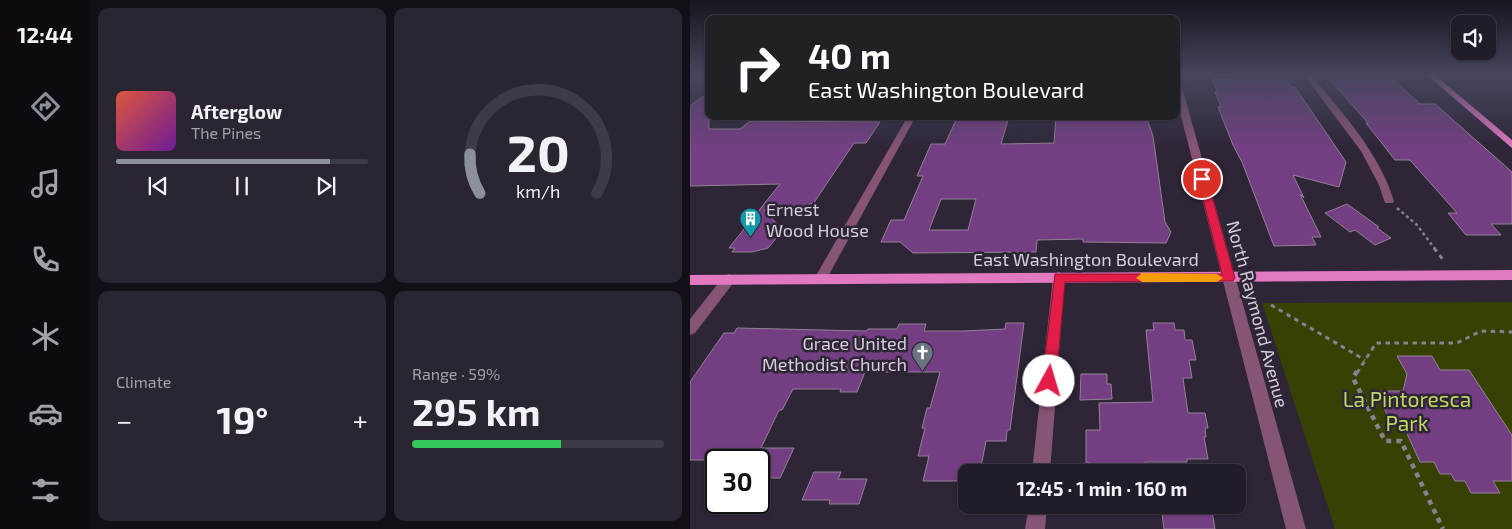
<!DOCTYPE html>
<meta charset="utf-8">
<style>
:root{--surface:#221c29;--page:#2a2531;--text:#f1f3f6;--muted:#a2a1a8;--line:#3f3a46;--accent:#8c9099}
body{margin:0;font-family:"Exo 2",sans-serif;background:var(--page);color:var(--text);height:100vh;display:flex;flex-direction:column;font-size:19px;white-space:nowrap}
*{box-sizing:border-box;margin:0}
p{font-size:16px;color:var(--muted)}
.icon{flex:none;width:28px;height:28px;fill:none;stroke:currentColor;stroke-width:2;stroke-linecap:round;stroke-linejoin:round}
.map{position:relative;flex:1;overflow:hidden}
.sheet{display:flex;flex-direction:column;gap:8px;padding:8px;background:#130f17;width:600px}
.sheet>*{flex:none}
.guide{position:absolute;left:15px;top:15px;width:475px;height:105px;border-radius:10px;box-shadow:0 1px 4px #0004,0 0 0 1px var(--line);background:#202124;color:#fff;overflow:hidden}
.buttons{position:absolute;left:761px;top:15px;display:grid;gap:10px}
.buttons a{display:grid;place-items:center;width:45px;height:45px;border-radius:10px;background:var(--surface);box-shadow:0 1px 4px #0004,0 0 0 1px var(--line);font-size:25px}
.speed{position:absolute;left:15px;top:449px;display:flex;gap:10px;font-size:25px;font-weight:700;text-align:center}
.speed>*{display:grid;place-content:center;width:65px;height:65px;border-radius:50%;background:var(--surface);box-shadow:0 1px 4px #0004,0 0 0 1px var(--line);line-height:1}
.speed .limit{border:2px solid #111;border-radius:8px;background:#fff;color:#111}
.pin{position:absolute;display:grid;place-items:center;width:42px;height:42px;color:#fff;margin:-21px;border:2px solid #fff;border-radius:50%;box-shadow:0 1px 5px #0007}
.me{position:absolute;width:55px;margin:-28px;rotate:6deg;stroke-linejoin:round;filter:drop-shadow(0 0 4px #0008)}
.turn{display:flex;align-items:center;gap:18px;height:105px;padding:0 20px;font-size:22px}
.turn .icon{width:65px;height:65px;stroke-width:2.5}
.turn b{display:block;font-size:35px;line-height:42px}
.big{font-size:38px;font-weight:700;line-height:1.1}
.sheet .tile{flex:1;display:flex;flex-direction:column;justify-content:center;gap:8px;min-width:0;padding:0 18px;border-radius:10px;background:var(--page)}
.sheet .dial{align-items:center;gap:0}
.dial svg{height:130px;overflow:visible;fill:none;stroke:var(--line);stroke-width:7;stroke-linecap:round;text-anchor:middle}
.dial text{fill:var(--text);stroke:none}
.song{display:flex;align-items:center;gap:15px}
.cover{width:60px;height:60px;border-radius:8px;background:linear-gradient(135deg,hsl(10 70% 55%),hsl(280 70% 35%))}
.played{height:5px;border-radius:2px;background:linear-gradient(90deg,var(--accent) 85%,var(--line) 85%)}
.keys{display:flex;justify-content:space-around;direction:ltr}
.heat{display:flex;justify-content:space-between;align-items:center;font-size:28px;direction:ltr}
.charge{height:8px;border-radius:4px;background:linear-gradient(90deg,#34c759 59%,var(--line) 0)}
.sheet .tiles{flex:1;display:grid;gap:8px;grid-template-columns:repeat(2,1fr)}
.trip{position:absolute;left:268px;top:464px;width:288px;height:50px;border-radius:10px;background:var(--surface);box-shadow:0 1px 4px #0004,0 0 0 1px var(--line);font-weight:700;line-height:50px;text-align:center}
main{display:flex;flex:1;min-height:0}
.tabs{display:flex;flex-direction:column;width:90px;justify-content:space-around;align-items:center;background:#0e0b10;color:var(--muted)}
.tabs .icon{width:35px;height:35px}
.tabs .selected{color:var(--accent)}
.tabs b{font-size:22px;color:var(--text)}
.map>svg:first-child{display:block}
</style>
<main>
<nav class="tabs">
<b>12:44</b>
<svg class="icon selected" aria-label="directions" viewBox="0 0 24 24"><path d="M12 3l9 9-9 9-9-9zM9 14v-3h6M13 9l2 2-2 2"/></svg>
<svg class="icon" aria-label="music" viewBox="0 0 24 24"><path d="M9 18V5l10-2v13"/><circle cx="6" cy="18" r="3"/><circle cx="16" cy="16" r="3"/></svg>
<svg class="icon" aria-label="phone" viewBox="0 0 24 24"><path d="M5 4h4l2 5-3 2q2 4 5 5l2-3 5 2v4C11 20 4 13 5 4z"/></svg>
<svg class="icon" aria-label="climate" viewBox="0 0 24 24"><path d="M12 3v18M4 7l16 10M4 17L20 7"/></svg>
<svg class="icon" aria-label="car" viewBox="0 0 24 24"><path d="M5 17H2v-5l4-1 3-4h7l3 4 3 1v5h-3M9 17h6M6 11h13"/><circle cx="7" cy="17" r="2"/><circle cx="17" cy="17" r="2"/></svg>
<svg class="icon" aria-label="filters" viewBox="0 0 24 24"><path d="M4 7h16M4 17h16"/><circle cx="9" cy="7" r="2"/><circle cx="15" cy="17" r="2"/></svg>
</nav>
<section class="sheet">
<div class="tiles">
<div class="tile">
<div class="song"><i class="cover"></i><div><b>Afterglow</b><p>The Pines</p></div></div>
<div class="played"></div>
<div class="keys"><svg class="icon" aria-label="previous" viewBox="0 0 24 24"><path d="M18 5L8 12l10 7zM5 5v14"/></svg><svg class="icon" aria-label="pause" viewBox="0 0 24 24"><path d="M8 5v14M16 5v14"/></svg><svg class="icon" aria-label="next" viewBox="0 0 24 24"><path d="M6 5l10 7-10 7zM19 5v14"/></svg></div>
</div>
<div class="tile dial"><svg viewBox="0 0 100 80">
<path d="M14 69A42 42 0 1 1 86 69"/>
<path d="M14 69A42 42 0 0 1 8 45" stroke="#8c9099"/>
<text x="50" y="56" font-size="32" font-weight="700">20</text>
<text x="50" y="72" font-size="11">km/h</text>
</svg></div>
<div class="tile"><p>Climate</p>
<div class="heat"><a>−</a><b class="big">19°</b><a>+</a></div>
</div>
<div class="tile"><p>Range · 59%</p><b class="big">295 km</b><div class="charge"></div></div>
</div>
</section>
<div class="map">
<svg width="822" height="529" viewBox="0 0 822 529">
<rect width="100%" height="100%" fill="#2e2537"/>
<path fill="#384104" d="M822,302V529H645L572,303Z"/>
<path fill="#743f82" stroke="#928296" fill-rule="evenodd" d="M636,75H698L730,104H745L822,172V224H801L811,235H776L758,213H767L720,160H705L676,123H678Z
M547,76H593L602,87H605L656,162L649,187L603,175L614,198L610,194L631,237H622L626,245L584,246L552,162L543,145L528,107H531L525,92H528L522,79H548Z
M19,92V129H50L60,121L190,122L176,143H164L123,204H119L116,210H74L93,230L78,248L62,252H42L45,248H39L90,184L0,186V106Z
M366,116H456L463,136L475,222L481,232L476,243L393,242V239L347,240L346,252L223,253L210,242H191L201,220H214L233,176H227L241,144H255L266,120H318L311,144L364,143ZM251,199H286L278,230H239Z
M657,204L689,227L687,228L701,238L685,245L665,230L660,232L635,213Z
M316,323H334L320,430H317L316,441H296L290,472H276V481H233L239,456H228L235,428H232L237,408H240L250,372H175L167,392H150L151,389H103L92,410H89L71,448H104L90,478H69V452L65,460H0V382L34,333H44L47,328L176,331L178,329H207L209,324H236L234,331H273L315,329Z
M463,323H484L485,330H494L495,340H502L506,360H499L502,378H493L498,413H515L518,428H515L516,437H514L518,459H497V462H455V472H399L400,463H396V430H410L409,403L463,402L456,330H464Z
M707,356H742L750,370H779L822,435V481H803L810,493H781L775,481H765L761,474H750L744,462H730L713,425H702L686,391H713L717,374Z
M391,374H417V384H421L422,399L390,400Z
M124,472H151L148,479H177L169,504H139L140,500H112Z
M471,505H521L525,529H474Z"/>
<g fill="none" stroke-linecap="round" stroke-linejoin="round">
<path stroke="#88808f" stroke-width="2.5" stroke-dasharray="3 3" stroke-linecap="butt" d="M707,208L727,225L745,249"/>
<path stroke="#88808f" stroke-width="3" stroke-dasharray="4.5 4.5" stroke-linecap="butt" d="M744,248L754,261
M581,305L675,360
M667,373L686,343H767L791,331L822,332"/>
<path stroke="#88808f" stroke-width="4.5" stroke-dasharray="5 5" stroke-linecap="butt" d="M667,371L663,378L695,441H711L753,529"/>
<path fill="#865475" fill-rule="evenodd" d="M614,75H621C653,114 689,152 704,201L703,203H695L689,185L671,151Z
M486,78L490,80L616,529H596L486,96Z
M218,116H226L135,282H125L124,279Z
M369,272L374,274L375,277L360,472H342L363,277L364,274Z
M39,274L44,276L45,279L44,282L5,333L0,335V319L34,276Z
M339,505H357L355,529H335Z"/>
<path fill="#e179c1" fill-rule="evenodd" d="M737,75H745L822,140V148Z
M822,270V280L0,285V275Z"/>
</g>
<linearGradient id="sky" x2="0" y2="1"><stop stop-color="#19141e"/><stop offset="0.5" stop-color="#46465e"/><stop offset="1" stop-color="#46465e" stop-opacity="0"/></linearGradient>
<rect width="822" height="149" fill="url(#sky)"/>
<path fill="#e11d48" stroke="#92132f" d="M509,177L517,179L545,278L543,281L375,282L366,381L364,385L359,387L354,385L352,381L365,274H532L508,179Z"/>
<path fill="#f59e0b" d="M452,273L527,274L533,278L527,282H452L446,278Z"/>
<defs>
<symbol id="building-pin" viewBox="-11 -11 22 30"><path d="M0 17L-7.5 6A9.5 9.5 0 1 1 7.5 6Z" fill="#0f9aa8" stroke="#2e2537"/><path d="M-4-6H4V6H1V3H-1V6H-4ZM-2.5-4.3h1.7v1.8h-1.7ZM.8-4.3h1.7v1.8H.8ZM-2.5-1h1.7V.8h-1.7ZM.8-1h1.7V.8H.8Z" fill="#fff"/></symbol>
<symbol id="church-pin" viewBox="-11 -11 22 30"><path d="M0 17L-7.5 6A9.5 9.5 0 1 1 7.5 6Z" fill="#6b7280" stroke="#2e2537"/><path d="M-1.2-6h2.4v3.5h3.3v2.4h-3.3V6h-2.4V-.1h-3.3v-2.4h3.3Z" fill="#fff"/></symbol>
</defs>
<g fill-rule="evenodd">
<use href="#building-pin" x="48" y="206" width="25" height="34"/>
<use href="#church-pin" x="220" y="340" width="25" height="34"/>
</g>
<g text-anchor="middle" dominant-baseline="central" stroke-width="5" stroke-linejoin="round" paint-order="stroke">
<g font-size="18" fill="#d5cfda" stroke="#2e2537" text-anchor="start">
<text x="76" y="209">Ernest<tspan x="76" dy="21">Wood House</tspan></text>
<text x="217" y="343" text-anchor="end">Grace United<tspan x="217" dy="21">Methodist Church</tspan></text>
</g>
<g font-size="18" fill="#d5cfda" stroke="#2e2537">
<text x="396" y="259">East Washington Boulevard</text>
<text transform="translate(568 314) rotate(75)">North Raymond Avenue</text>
</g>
<g font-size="21" fill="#c1d75c" stroke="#2e2537">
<text x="717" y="398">La Pintoresca<tspan x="717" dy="24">Park</tspan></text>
</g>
</g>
</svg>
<div class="buttons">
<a><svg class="icon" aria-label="sound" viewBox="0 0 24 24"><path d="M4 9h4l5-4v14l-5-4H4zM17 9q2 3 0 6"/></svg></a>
</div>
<div class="speed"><div class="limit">30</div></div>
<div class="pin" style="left:512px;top:179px;background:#d93025"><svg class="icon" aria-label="arrive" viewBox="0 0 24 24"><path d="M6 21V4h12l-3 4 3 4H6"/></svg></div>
<svg class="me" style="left:359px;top:381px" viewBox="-20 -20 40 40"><circle r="19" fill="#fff"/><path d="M0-13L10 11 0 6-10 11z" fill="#e11d48"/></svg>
<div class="trip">12:45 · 1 min · 160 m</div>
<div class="guide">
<div class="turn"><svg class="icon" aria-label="right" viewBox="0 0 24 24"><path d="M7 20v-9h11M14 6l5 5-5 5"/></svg><div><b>40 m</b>East Washington Boulevard</div></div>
</div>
</div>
</main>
